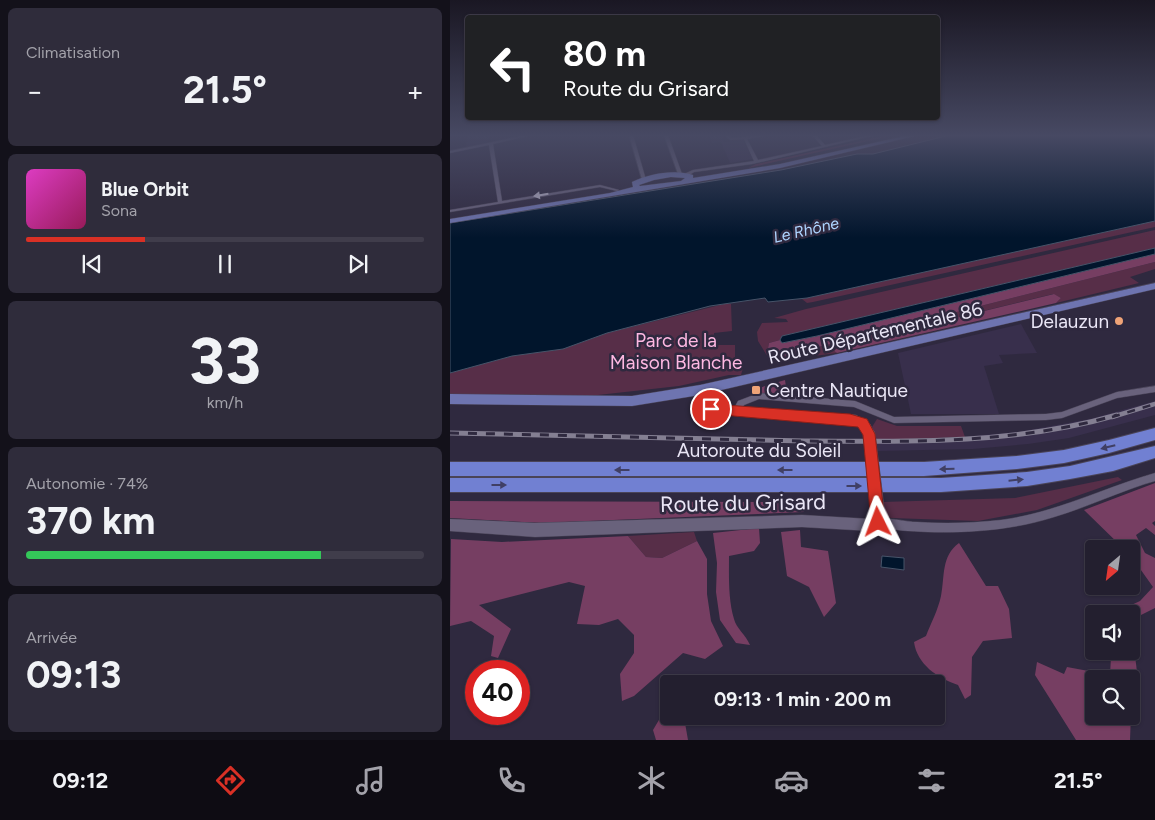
<!DOCTYPE html>
<html lang="fr">
<meta charset="utf-8">
<style>
:root{--surface:#231f2f;--page:#2f2c3b;--text:#f1f3f6;--muted:#a3a2aa;--line:#403d4b;--accent:#d93025}
body{margin:0;font-family:Figtree,sans-serif;background:var(--page);color:var(--text);height:100vh;display:flex;flex-direction:column;font-size:19px;white-space:nowrap}
*{box-sizing:border-box;margin:0}
p{font-size:16px;color:var(--muted)}
.icon{flex:none;width:28px;height:28px;fill:none;stroke:currentColor;stroke-width:2;stroke-linecap:round;stroke-linejoin:round}
.map{position:relative;flex:1;overflow:hidden}
.drawer{display:flex;flex-direction:column;gap:8px;padding:8px;background:#13111a;width:450px}
.drawer>*{flex:none}
.top-card{position:absolute;left:15px;top:15px;width:475px;height:105px;border-radius:5px;box-shadow:0 1px 4px #0004,0 0 0 1px var(--line);background:#202124;color:#fff;overflow:hidden}
.needle{width:32px;rotate:209deg}
.controls{position:absolute;left:635px;top:540px;display:grid;gap:10px}
.controls a{display:grid;place-items:center;width:55px;height:55px;border-radius:5px;background:var(--surface);box-shadow:0 1px 4px #0004,0 0 0 1px var(--line);font-size:25px}
.speed{position:absolute;left:15px;top:660px;display:flex;gap:10px;font-size:25px;font-weight:700;text-align:center}
.speed>*{display:grid;place-content:center;width:65px;height:65px;border-radius:50%;background:var(--surface);box-shadow:0 1px 4px #0004,0 0 0 1px var(--line);line-height:1}
.speed .limit{border:8px solid #d22;background:#fff;color:#111}
.pin{position:absolute;display:grid;place-items:center;width:42px;height:42px;color:#fff;margin:-21px;border:2px solid #fff;border-radius:50%;box-shadow:0 1px 5px #0007}
.me{position:absolute;width:55px;margin:-28px;rotate:357deg;stroke-linejoin:round;filter:drop-shadow(0 0 4px #0008)}
.turn{display:flex;align-items:center;gap:18px;height:105px;padding:0 15px;font-size:22px}
.turn .icon{width:65px;height:65px;stroke-width:2.5}
.turn b{display:block;font-size:35px;line-height:42px}
.big{font-size:38px;font-weight:700;line-height:1.1}
.drawer .card{flex:1;display:flex;flex-direction:column;justify-content:center;gap:8px;min-width:0;padding:0 18px;border-radius:8px;background:var(--page)}
.drawer .dial{align-items:center;gap:0}
.dial b{font-size:65px;line-height:1}
.song{display:flex;align-items:center;gap:15px}
.cover{width:60px;height:60px;border-radius:8px;background:linear-gradient(135deg,hsl(310 70% 55%),hsl(330 70% 35%))}
.played{height:5px;border-radius:2px;background:linear-gradient(90deg,var(--accent) 30%,var(--line) 30%)}
.keys{display:flex;justify-content:space-around;direction:ltr}
.heat{display:flex;justify-content:space-between;align-items:center;font-size:28px;direction:ltr}
.charge{height:8px;border-radius:4px;background:linear-gradient(90deg,#34c759 74%,var(--line) 0)}
.trip{position:absolute;left:210px;top:675px;width:285px;height:50px;border-radius:5px;background:var(--surface);box-shadow:0 1px 4px #0004,0 0 0 1px var(--line);font-weight:700;line-height:50px;text-align:center}
.dock{display:flex;height:80px;justify-content:space-around;align-items:center;background:#0e0c13;color:var(--muted)}
.dock .icon{width:35px;height:35px}
.dock .on{color:var(--accent)}
.dock b{font-size:22px;color:var(--text)}
main{display:flex;flex:1;min-height:0}
.map>svg:first-child{display:block}
</style>
<main>
<section class="drawer">
<div class="card"><p>Climatisation</p>
<div class="heat"><a>−</a><b class="big">21.5°</b><a>+</a></div>
</div>
<div class="card">
<div class="song"><i class="cover"></i><div><b>Blue Orbit</b><p>Sona</p></div></div>
<div class="played"></div>
<div class="keys"><svg class="icon" aria-label="previous" viewBox="0 0 24 24"><path d="M18 5L8 12l10 7zM5 5v14"/></svg><svg class="icon" aria-label="pause" viewBox="0 0 24 24"><path d="M8 5v14M16 5v14"/></svg><svg class="icon" aria-label="next" viewBox="0 0 24 24"><path d="M6 5l10 7-10 7zM19 5v14"/></svg></div>
</div>
<div class="card dial"><b>33</b><p>km/h</p></div>
<div class="card"><p>Autonomie · 74%</p><b class="big">370 km</b><div class="charge"></div></div>
<div class="card"><p>Arrivée</p><b class="big">09:13</b></div>
</section>
<div class="map">
<svg width="705" height="740" viewBox="0 0 705 740">
<rect width="100%" height="100%" fill="#2f293f"/>
<path fill="#382f4c" d="M17,135H40L38,142L16,147Z
M258,135H271L274,142L293,139L303,159L280,163L271,142L262,143Z
M571,324L587,353L549,355L553,363L534,366L549,414H461L448,353Z
M705,401V415L619,438L578,444L523,449L427,451L426,440L489,439L568,432L640,419Z"/>
<path fill="#572e48" d="M438,135H445L298,168L306,164Z
M705,221V227L363,302L357,303L352,299Z
M705,230V248L332,336L330,340L319,343L317,354L319,359L308,341L307,332L312,323L338,322L336,319L324,318L356,309Z
M705,262V269L680,277L689,283L606,303L611,298L603,294L415,340L387,348L384,351L387,353L364,356L365,351L326,360L333,356Z
M274,304H281L282,331L264,333V345H285V364L293,368L291,375H279L229,386L148,395H0V373L62,356L113,349L157,333Z
M427,419L447,426H511L515,437L426,440L422,427Z
M668,477L672,480L587,510L528,521L441,518L434,515L432,502L565,498Z
M244,532L247,541L212,558L196,557L178,536Z"/>
<path fill="#763e62" d="M705,254V262L333,356L326,360L319,359L317,354L319,343L330,340L333,343L367,336Z
M604,294L611,298L606,303L387,353L384,351L387,348L415,340Z
M335,380L337,393H311L309,388Z
M705,483V521L702,523L705,526V535L696,528L686,535L695,553L705,558V608L681,620V614H662L690,601L703,587L681,556V549H674L634,510Z
M0,501L350,502L354,512L91,523L0,518Z
M309,528L310,543L304,551L279,556C279,576 278,599 284,619C286,628 296,635 300,645L286,643L270,620L266,592L267,563L263,533Z
M350,530L351,547L378,551L386,603L374,617L359,587L337,576L331,532Z
M178,536L196,557L212,558L247,541L257,559V594L261,621L273,646L255,659L233,653L184,696L172,701L170,674L184,653V635L168,619L149,625L127,624L135,586L119,582L29,605L61,629L48,658L41,656L44,636L21,621L0,626L1,539L52,542Z
M509,543L536,586H548L559,609L562,638L533,641L522,657L521,695L515,699L508,685C487,678 467,664 464,642L476,636C481,623 488,610 491,596C495,576 491,556 509,543Z
M681,623L688,680L675,678L644,679V716H681V714L680,740H626L585,675L587,662L614,674L617,667L660,675L661,657L671,659L669,651H681Z
M219,703V716H239L235,723L238,740H206L203,730Z"/>
<path fill="#01152c" stroke="#475469" d="M500,135H705V221L357,298L318,302L315,298L260,306L157,333L113,349L62,356L0,373V223L331,170L407,154H423Z
M705,248V254L367,336L332,343L330,340L332,336Z
M432,556L454,558V570L431,567Z"/>
<g fill="none" stroke-linecap="round" stroke-linejoin="round">
<defs>
<path id="street" d="M76,135H82L43,144L52,201L150,185L169,190L167,191L150,187L0,212V210L48,202L39,145L0,153V151Z
M179,135H183L196,180V181L192,180Z
M214,135H218L232,174V175L228,174Z
M275,135H279L281,138L316,135L314,136L297,139L308,160L372,146L362,135H366L375,145L420,135H426L302,164L244,172L238,176H234V174L243,170L304,161L294,139L280,140Z
M705,386V392L667,398L612,418L596,420L444,423L404,407L309,399L294,405L289,414L286,415L283,414L282,412L288,401L309,393L405,401L444,417L596,414L612,412L667,392Z
M705,473V481C670,491 638,507 604,517C563,530 520,533 478,532C461,531 441,531 425,525L424,522L425,519C433,516 457,522 467,522C495,524 523,523 551,520C605,513 653,488 705,473Z"/>
<path id="secondary" d="M250,386L254,387L258,401L263,405L406,415L420,424L425,434L423,437L419,439L415,437L412,430L404,424L261,413C250,410 242,398 246,387Z
M429,509L434,511C436,516 435,521 433,527L421,531L352,527L85,537L0,531V519L85,523L352,515L421,519L424,511Z"/>
<path id="primary" d="M459,135H469L330,168L0,223V219L160,193L183,187L182,182C199,174 224,169 243,175V178L330,164ZM221,177L235,178L231,181L190,186L189,185L204,180Z
M705,283V289L250,395L182,406L0,404V394L182,396L250,385Z"/>
<path id="highway" d="M705,428V440L659,453L614,463L567,469L474,476H0V462H474L567,456L614,450L659,440Z
M705,446V458L663,471L620,479L577,486L491,492H0V478H491L577,472L620,466Z"/>
</defs>
<use href="#street" stroke="#4a4458" stroke-width="1"/>
<use href="#secondary" stroke="#4a4458" stroke-width="1"/>
<use href="#primary" stroke="#4a4458" stroke-width="1"/>
<use href="#highway" stroke="#4a4458" stroke-width="2"/>
<use href="#street" fill="#69627c" fill-rule="evenodd"/>
<use href="#secondary" fill="#69627c" fill-rule="evenodd"/>
<use href="#primary" fill="#6e74b0" fill-rule="evenodd"/>
<use href="#highway" fill="#7180d2" fill-rule="evenodd"/>
<defs>
<path id="rail-far1" d="M662,417L705,404"/>
<path id="rail" d="M0,433C118,435 237,439 355,441C458,442 567,444 667,415"/>
</defs>
<use href="#rail-far1" stroke="#847f92" stroke-width="4.5"/>
<use href="#rail" stroke="#847f92" stroke-width="5"/>
<use href="#rail-far1" stroke="#2f293f" stroke-width="2.5" stroke-dasharray="8" stroke-linecap="butt"/>
<use href="#rail" stroke="#2f293f" stroke-width="3" stroke-dasharray="9" stroke-linecap="butt"/>
<defs>
<path id="secondary-bridge" d="M419,434L429,515"/>
</defs>
<use href="#secondary-bridge" stroke="#4a4458" stroke-width="13" stroke-linecap="butt"/>
<use href="#secondary-bridge" stroke="#69627c" stroke-width="12"/>
</g>
<defs><path id="oneway-solid" d="M-6-.8H1V-3.2L6.5 0L1 3.2V.8H-6Z" transform="scale(1.25)"/></defs>
<use fill="#b6b1c5" href="#oneway-solid" transform="translate(91 195) rotate(171)"/>
<g fill="#403f64">
<use href="#oneway-solid" transform="translate(658 447) rotate(166)"/>
<use href="#oneway-solid" transform="translate(497 469) rotate(178)"/>
<use href="#oneway-solid" transform="translate(172 470) rotate(-180)"/>
<use href="#oneway-solid" transform="translate(335 470) rotate(-180)"/>
<use href="#oneway-solid" transform="translate(566 480) rotate(-6)"/>
<use href="#oneway-solid" transform="translate(49 485)"/>
<use href="#oneway-solid" transform="translate(404 486)"/>
</g>
<linearGradient id="sky" x2="0" y2="1"><stop stop-color="#1a1723"/><stop offset="0.57" stop-color="#474963"/><stop offset="1" stop-color="#474963" stop-opacity="0"/></linearGradient>
<rect width="705" height="238" fill="url(#sky)"/>
<path fill="#d93025" stroke="#8d1f18" d="M261,404L400,414L417,419L425,434L435,522L433,527L428,529L423,527L421,522L413,435L408,427L261,414L255,409Z"/>
<g fill="#efa377" stroke="#2f293f" stroke-width="2">
<circle cx="669" cy="321" r="5"/>
<rect x="301" y="385" width="10" height="10" rx="2.5"/>
</g>
<g text-anchor="middle" dominant-baseline="central" stroke-width="5" stroke-linejoin="round" paint-order="stroke">
<g font-size="16" font-style="italic" fill="#aed4ff" stroke="#2f293f">
<text transform="translate(356 230) rotate(-13)">Le Rhône</text>
</g>
<g font-size="19" fill="#eae6f6" stroke="#2f293f" text-anchor="end">
<text x="659" y="321">Delauzun</text>
<text x="316" y="390" text-anchor="start">Centre Nautique</text>
</g>
<g font-size="19" fill="#eae6f6" stroke="#2f293f">
<text transform="translate(425 333) rotate(-13)">Route Départementale 86</text>
<text x="309" y="450">Autoroute du Soleil</text>
</g>
<g font-size="19" fill="#feb8e2" stroke="#2f293f">
<text x="226" y="340">Parc de la<tspan x="226" dy="22">Maison Blanche</tspan></text>
</g>
<g font-size="22" fill="#eae6f6" stroke="#2f293f">
<text transform="translate(293 503) rotate(-1)">Route du Grisard</text>
</g>
</g>
</svg>
<div class="controls">
<a><svg class="needle" viewBox="-14 -14 28 28"><path d="M0-13l5 13h-10z" fill="#e53935"/><path d="M0 13l5-13h-10z" fill="#a3a2aa"/></svg></a>
<a><svg class="icon" aria-label="sound" viewBox="0 0 24 24"><path d="M4 9h4l5-4v14l-5-4H4zM17 9q2 3 0 6"/></svg></a>
<a><svg class="icon" aria-label="search" viewBox="0 0 24 24"><circle cx="10" cy="10" r="6"/><path d="M15 15l6 6"/></svg></a>
</div>
<div class="speed"><div class="limit">40</div></div>
<div class="pin" style="left:261px;top:409px;background:#d93025"><svg class="icon" aria-label="arrive" viewBox="0 0 24 24"><path d="M6 21V4h12l-3 4 3 4H6"/></svg></div>
<svg class="me" style="left:428px;top:522px" viewBox="-20 -20 40 40"><path d="M0-17L14 15 0 8-14 15z" fill="#d93025" stroke="#fff" stroke-width="4"/></svg>
<div class="trip">09:13 · 1 min · 200 m</div>
<div class="top-card">
<div class="turn"><svg class="icon" aria-label="left" viewBox="0 0 24 24"><path d="M17 20v-9H6M10 6l-5 5 5 5"/></svg><div><b>80 m</b>Route du Grisard</div></div>
</div>
</div>
</main>
<nav class="dock">
<b>09:12</b>
<svg class="icon on" aria-label="directions" viewBox="0 0 24 24"><path d="M12 3l9 9-9 9-9-9zM9 14v-3h6M13 9l2 2-2 2"/></svg>
<svg class="icon" aria-label="music" viewBox="0 0 24 24"><path d="M9 18V5l10-2v13"/><circle cx="6" cy="18" r="3"/><circle cx="16" cy="16" r="3"/></svg>
<svg class="icon" aria-label="phone" viewBox="0 0 24 24"><path d="M5 4h4l2 5-3 2q2 4 5 5l2-3 5 2v4C11 20 4 13 5 4z"/></svg>
<svg class="icon" aria-label="climate" viewBox="0 0 24 24"><path d="M12 3v18M4 7l16 10M4 17L20 7"/></svg>
<svg class="icon" aria-label="car" viewBox="0 0 24 24"><path d="M5 17H2v-5l4-1 3-4h7l3 4 3 1v5h-3M9 17h6M6 11h13"/><circle cx="7" cy="17" r="2"/><circle cx="17" cy="17" r="2"/></svg>
<svg class="icon" aria-label="filters" viewBox="0 0 24 24"><path d="M4 7h16M4 17h16"/><circle cx="9" cy="7" r="2"/><circle cx="15" cy="17" r="2"/></svg>
<b>21.5°</b>
</nav>
